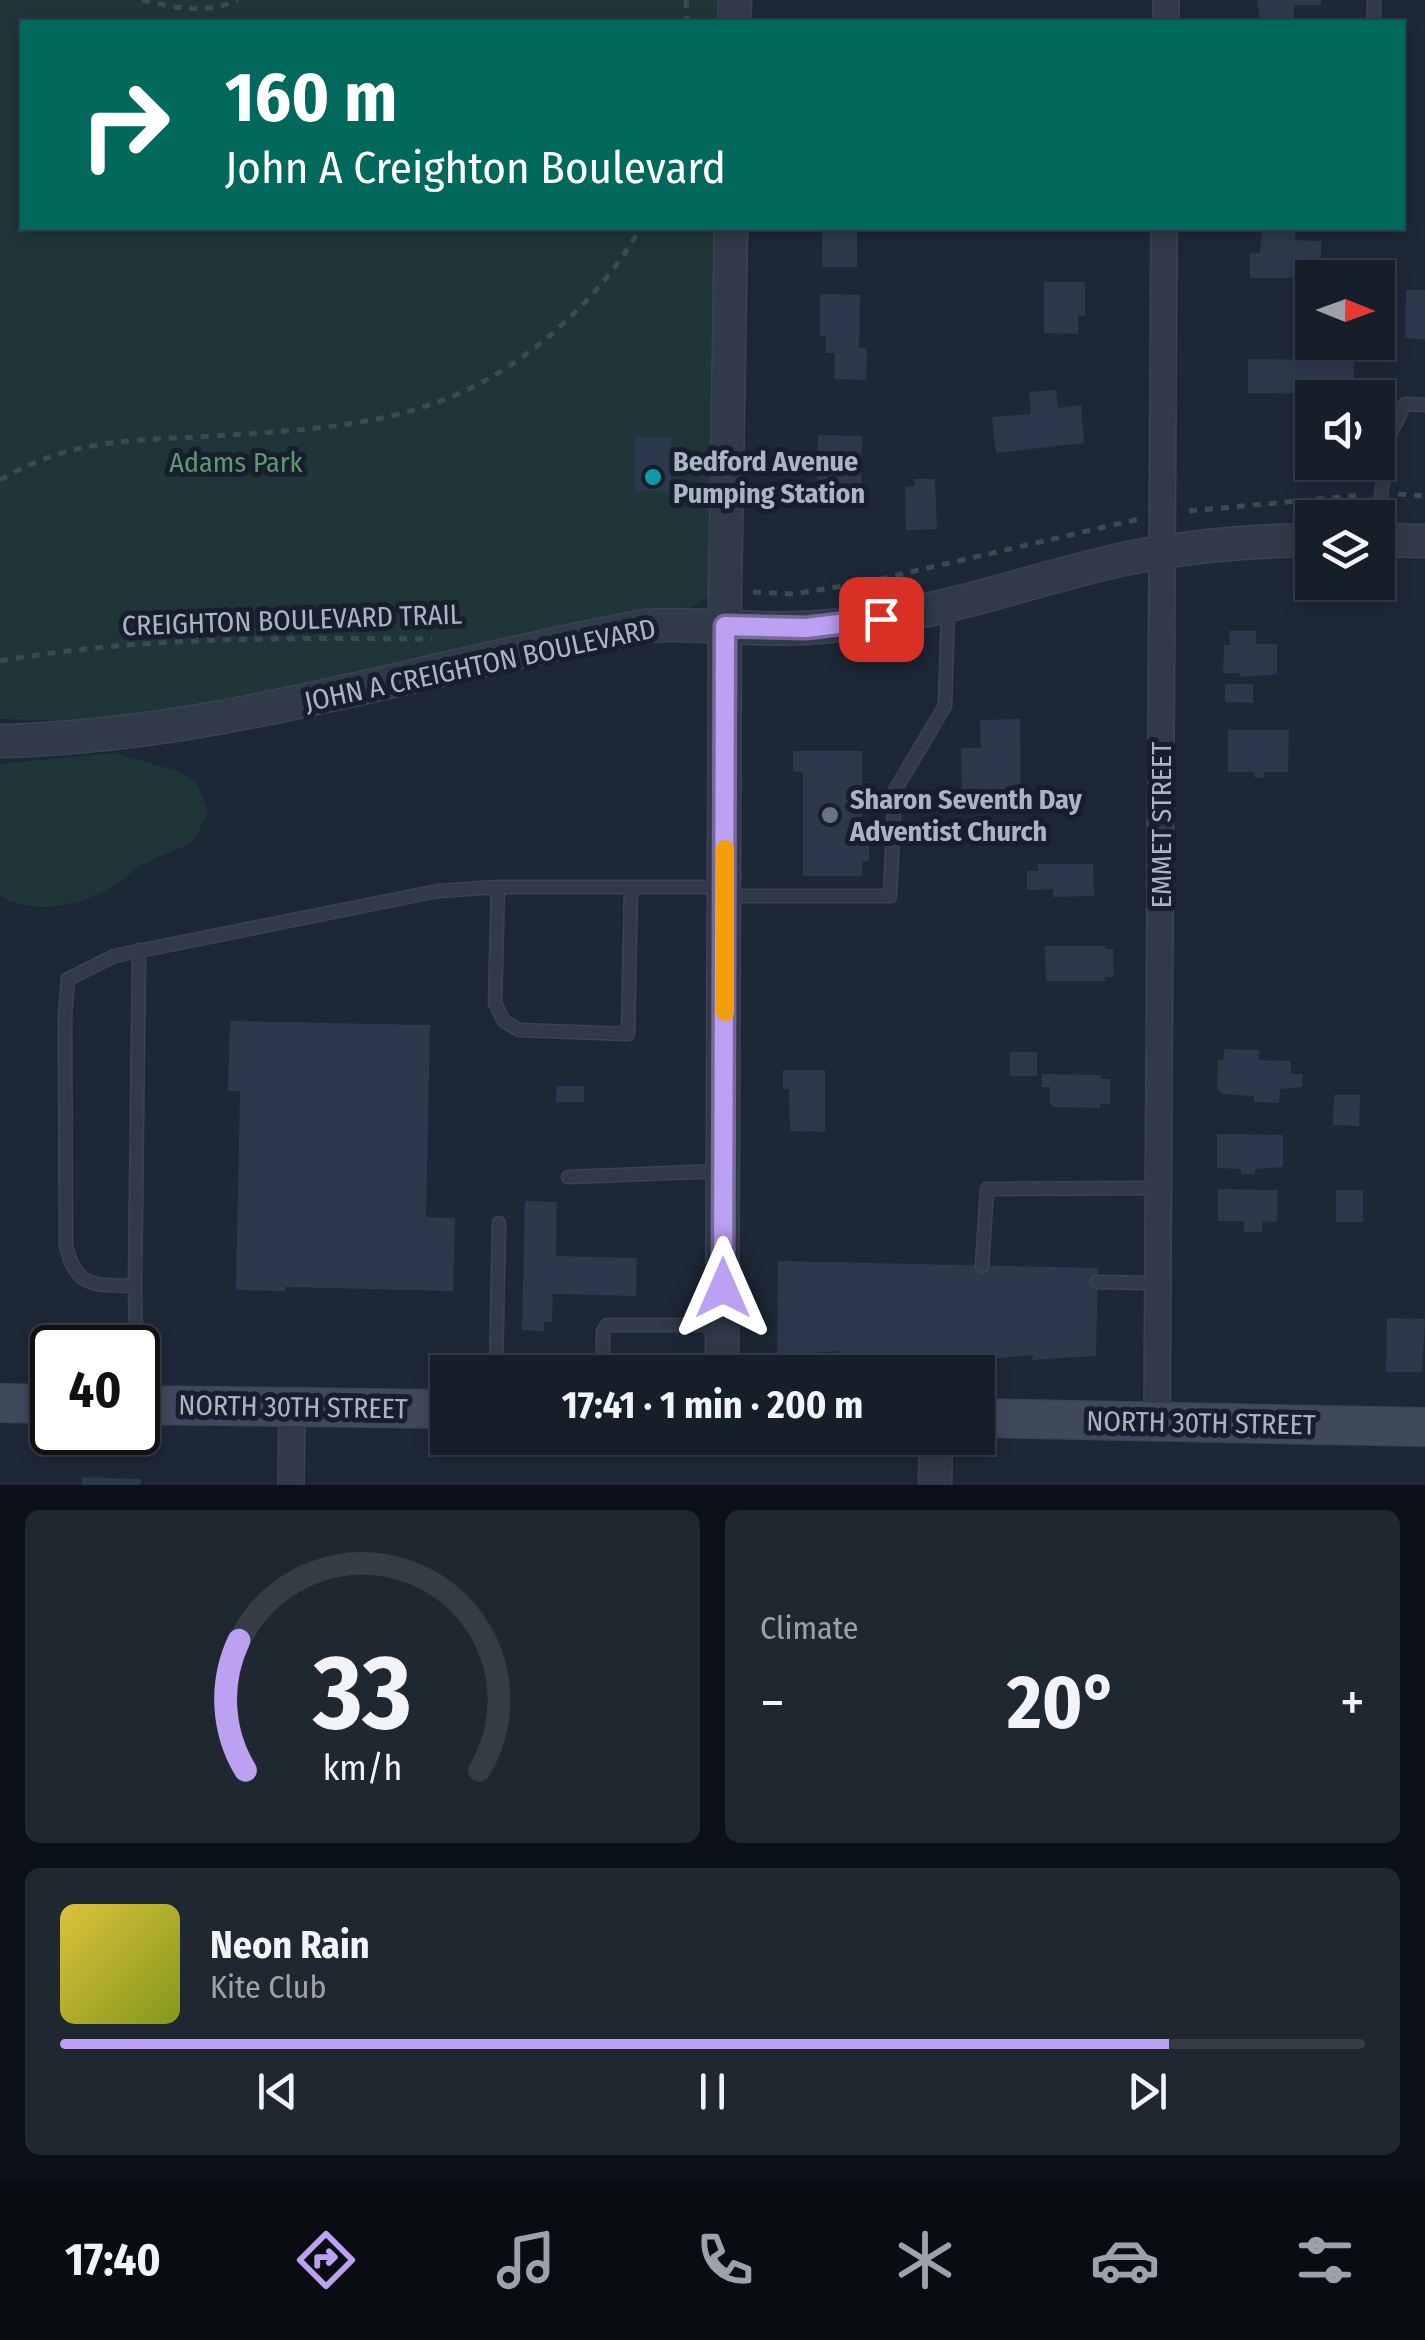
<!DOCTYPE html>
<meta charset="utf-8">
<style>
:root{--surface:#161e29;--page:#1f2731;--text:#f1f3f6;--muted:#9ea2a8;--line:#353c46;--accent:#bca0f2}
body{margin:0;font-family:"Fira Sans Condensed",sans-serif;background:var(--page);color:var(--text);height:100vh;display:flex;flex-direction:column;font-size:38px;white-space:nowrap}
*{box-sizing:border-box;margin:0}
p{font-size:32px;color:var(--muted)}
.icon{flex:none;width:55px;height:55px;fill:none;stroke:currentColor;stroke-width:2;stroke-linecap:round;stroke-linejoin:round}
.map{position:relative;height:1485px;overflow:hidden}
.drawer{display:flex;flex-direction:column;gap:25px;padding:25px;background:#0c1017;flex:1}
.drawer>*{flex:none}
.banner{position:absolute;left:20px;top:20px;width:1385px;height:210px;border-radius:0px;box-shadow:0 5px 15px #0003,0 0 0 2px var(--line);background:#00695c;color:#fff;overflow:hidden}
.needle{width:65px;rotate:91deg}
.fabs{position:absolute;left:1295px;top:260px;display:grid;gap:20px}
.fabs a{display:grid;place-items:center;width:100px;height:100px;border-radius:0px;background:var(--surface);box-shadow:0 5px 15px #0003,0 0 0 2px var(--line);font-size:50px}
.speed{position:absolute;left:30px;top:1325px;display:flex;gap:20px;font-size:50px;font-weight:700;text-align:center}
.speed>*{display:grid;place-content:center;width:130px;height:130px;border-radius:50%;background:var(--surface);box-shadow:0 5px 15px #0003,0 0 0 2px var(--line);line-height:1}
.speed .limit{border:5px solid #111;border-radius:15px;background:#fff;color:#111}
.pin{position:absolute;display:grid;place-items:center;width:85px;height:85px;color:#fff;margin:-42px;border-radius:20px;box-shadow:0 5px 15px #0006}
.me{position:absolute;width:110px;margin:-55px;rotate:0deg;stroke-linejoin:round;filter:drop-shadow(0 0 8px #0008)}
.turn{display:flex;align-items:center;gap:35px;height:210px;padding:0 40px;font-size:45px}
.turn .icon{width:130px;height:130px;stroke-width:2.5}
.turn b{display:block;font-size:70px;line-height:85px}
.big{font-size:75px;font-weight:700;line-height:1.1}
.drawer .tile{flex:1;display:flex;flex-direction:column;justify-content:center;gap:15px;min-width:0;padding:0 35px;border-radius:15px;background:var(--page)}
.drawer .dial{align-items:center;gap:0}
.dial svg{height:260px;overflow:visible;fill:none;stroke:var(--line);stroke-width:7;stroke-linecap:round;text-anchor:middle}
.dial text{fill:var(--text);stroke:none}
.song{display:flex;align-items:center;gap:30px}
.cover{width:120px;height:120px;border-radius:15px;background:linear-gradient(135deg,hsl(50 70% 55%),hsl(70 70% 35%))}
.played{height:10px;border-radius:5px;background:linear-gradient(90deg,var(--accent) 85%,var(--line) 85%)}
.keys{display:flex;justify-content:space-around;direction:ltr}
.heat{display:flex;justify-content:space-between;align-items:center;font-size:55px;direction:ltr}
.drawer .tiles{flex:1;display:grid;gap:25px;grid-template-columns:1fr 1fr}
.tile:last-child{grid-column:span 2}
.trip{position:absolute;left:430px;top:1355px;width:565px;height:100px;border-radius:0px;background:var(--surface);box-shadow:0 5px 15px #0003,0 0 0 2px var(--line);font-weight:700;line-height:100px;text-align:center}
.tabs{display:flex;height:160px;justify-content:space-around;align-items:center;background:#090c10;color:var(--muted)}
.tabs .icon{width:70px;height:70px}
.tabs .current{color:var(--accent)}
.tabs b{font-size:45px;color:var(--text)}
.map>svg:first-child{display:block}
</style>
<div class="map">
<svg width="1425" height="1485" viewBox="0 0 1425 1485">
<rect width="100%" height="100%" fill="#1d2837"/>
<path fill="#1f3538" d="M0,0H719V22H22V228H717L710,596L692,607L611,618L266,694L78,721L0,719Z
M114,753L177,771L197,783L208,812L194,841C178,850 160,855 144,864C132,870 123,881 112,887C79,906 35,916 0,896V764Z"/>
<path fill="#2c394c" d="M1257,0H1321V5H1294V22L1260,21Z
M822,228H857V267H822Z
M1262,228H1296L1295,240L1321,241V278H1250V253H1260Z
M1044,282H1085V316L1078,315V334L1044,333Z
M1406,290H1425V339L1405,338Z
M820,294L860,295L859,348H867L866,380L834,379L835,353H826V336H820Z
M1248,359L1354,360V394L1248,393Z
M1056,390L1058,408L1081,405L1084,443L996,453L992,417L1031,414L1029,392Z
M818,435L862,436L861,494H817Z
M634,437H671V491H634Z
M914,479H935L937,529L906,530L905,487L915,486Z
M1229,631H1256V644H1277V674L1239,677L1240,673H1223L1224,645H1230Z
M1225,684H1253V703L1225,702Z
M1020,719L1021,795L962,791L961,748H981L980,720Z
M1228,730H1289L1288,772H1264V778L1254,777V772H1228Z
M793,751H862V838H869V861H862V876H803V772L793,771Z
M1038,864H1093L1094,896L1053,897V889L1027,890V871H1038Z
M1045,946H1105V949H1113L1114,977H1105V981H1046Z
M230,1021L430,1025L426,1217L455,1218L453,1291L285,1287V1291L236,1290L240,1091H228Z
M1224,1049L1259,1050V1060L1291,1061V1074H1303L1302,1087L1280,1089L1279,1103L1254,1102V1096L1222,1094L1217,1088L1218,1060H1223Z
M1010,1052H1037V1076H1010Z
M783,1070H825V1132L790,1131L789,1089H783Z
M1042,1074L1101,1075V1079H1110V1104H1100V1108L1054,1107L1050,1104V1087H1042Z
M557,1086H584V1102H556Z
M1334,1095H1360L1359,1126L1333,1125Z
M1217,1134L1283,1135V1167L1255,1169V1174H1241V1169L1217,1168Z
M1218,1189L1278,1190L1277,1222L1262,1221V1232H1244V1221H1218Z
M1336,1190H1363V1222H1336Z
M525,1201L557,1202L556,1256L637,1258L636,1296L553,1294L552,1322H544V1331L522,1330Z
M778,1261L1098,1268L1096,1356L1032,1360L1033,1355L989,1359V1354L943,1358L944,1353L896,1358L897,1353L838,1356V1351L777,1356Z
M1387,1318L1425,1319L1422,1372H1386Z
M82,1477L141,1479V1485H82Z"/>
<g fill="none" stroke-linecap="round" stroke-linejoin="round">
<defs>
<path id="service" d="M1374,22V0
M1378,520L1388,439L1405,404L1425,405
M498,887L495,1003L504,1021L519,1030L628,1034L631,887
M727,896H890L895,790L945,706L948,608
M568,1177L721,1171
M982,1266L987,1189L1160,1188
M1097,1282L1158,1283
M135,1286L139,950
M136,1348L135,1286C96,1285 76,1289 66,1246L65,1016L68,979L114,956L438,891L498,887H722
M496,1372L499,1223
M603,1372V1332L607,1325H720"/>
<path id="minor" d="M1166,22V0
M1157,1422L1164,228
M291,1485L292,1406"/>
<path id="tertiary" d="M734,22L735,0
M1378,540L1425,541
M0,741C223,736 429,665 646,626C699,622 752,631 805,628C830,627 856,623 881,619C963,606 1042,577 1124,559C1186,546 1249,541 1312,540
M722,1372L725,592L731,228
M935,1485L936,1438"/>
<path id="secondary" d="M0,1403L52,1404
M138,1405L448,1409
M978,1418L1425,1427"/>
</defs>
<use href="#service" stroke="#3a4351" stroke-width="15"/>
<use href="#minor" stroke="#3a4351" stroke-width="28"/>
<use href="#tertiary" stroke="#3a4351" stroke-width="35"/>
<use href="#secondary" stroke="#3a4351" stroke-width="40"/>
<path stroke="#374e51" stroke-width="5" stroke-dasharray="8 8" stroke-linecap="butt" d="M142,0C176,8 205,15 238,0
M686,0L687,22
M0,480C72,438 132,441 213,436C352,427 457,423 565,322C593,296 622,262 640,228
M1398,494L1425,496
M1189,511L1362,495
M753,592L793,594L863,583L1139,519
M0,661C142,636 288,638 432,639"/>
<use href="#service" stroke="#313a48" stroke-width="12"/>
<use href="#minor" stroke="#313a48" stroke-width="25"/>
<use href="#tertiary" stroke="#313a48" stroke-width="32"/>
<use href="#secondary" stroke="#3e495b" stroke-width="38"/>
</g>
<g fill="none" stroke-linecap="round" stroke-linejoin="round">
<defs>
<path id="route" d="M723,1288L725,626L806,628L881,619"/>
</defs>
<use href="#route" stroke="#7a689d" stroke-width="25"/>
<use href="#route" stroke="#bca0f2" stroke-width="18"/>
<path stroke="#f59e0b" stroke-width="18" d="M725,1012V849"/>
</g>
<circle fill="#0f9aa8" stroke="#171f2c" stroke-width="4" cx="653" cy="477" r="10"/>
<circle fill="#6b7280" stroke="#171f2c" stroke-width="4" cx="830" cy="815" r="10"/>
<g text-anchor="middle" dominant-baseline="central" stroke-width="10" stroke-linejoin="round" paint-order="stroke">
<g font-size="28" font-weight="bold" fill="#aab4c5" stroke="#171f2c" text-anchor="start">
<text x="673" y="461">Bedford Avenue<tspan x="673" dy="32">Pumping Station</tspan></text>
<text x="850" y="799">Sharon Seventh Day<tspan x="850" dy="32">Adventist Church</tspan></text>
</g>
<g font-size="28" fill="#61976e" stroke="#171f2c">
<text x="236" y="462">Adams Park</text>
</g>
<g font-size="28" fill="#aab4c5" stroke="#171f2c">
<text transform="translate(292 620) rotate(-2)">CREIGHTON BOULEVARD TRAIL</text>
<text transform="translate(480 665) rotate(-12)">JOHN A CREIGHTON BOULEVARD</text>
<text transform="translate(1161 825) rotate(-90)">EMMET STREET</text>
<text transform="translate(293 1407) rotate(1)">NORTH 30TH STREET</text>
<text transform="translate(1201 1423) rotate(1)">NORTH 30TH STREET</text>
</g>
</g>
</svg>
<div class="fabs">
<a><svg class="needle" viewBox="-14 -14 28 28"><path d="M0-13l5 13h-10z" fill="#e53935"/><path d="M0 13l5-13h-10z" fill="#9ea2a8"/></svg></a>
<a><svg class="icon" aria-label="sound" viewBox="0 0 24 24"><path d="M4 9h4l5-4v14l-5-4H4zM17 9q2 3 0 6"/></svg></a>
<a><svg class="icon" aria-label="layers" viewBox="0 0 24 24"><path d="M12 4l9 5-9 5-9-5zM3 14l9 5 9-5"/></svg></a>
</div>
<div class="speed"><div class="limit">40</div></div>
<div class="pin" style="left:881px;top:619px;background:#d93025"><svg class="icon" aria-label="arrive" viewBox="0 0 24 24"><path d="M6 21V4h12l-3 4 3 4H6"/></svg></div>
<svg class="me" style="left:723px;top:1288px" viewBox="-20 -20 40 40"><path d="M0-17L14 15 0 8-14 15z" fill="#bca0f2" stroke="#fff" stroke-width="4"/></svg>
<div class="trip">17:41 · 1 min · 200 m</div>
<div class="banner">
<div class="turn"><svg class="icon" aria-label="right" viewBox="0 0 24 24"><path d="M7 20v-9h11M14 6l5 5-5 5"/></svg><div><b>160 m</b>John A Creighton Boulevard</div></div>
</div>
</div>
<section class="drawer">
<div class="tiles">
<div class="tile dial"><svg viewBox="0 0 100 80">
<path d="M14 69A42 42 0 1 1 86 69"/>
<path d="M14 69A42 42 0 0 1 12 29" stroke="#bca0f2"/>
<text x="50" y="56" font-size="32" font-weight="700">33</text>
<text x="50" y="72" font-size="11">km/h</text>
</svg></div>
<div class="tile"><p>Climate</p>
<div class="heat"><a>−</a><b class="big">20°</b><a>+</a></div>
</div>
<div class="tile">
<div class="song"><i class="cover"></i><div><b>Neon Rain</b><p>Kite Club</p></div></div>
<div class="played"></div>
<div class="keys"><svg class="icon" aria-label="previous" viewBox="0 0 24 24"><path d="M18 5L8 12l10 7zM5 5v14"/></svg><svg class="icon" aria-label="pause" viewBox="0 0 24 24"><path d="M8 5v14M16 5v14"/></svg><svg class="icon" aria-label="next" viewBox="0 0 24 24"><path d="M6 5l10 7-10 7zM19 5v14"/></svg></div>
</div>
</div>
</section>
<nav class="tabs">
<b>17:40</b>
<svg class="icon current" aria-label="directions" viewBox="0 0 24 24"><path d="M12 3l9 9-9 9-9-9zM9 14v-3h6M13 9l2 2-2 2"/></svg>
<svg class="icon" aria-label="music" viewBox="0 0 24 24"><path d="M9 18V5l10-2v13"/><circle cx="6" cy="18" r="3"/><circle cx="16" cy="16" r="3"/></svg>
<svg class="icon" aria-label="phone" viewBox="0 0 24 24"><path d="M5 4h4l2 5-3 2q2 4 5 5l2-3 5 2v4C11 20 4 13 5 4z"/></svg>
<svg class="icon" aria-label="climate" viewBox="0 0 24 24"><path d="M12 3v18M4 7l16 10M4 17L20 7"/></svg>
<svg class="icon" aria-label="car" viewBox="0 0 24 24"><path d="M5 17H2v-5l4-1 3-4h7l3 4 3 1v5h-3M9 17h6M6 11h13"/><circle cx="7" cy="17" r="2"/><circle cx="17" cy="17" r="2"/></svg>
<svg class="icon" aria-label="filters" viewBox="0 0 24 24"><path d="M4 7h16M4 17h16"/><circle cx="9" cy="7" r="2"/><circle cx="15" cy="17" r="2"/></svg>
</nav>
